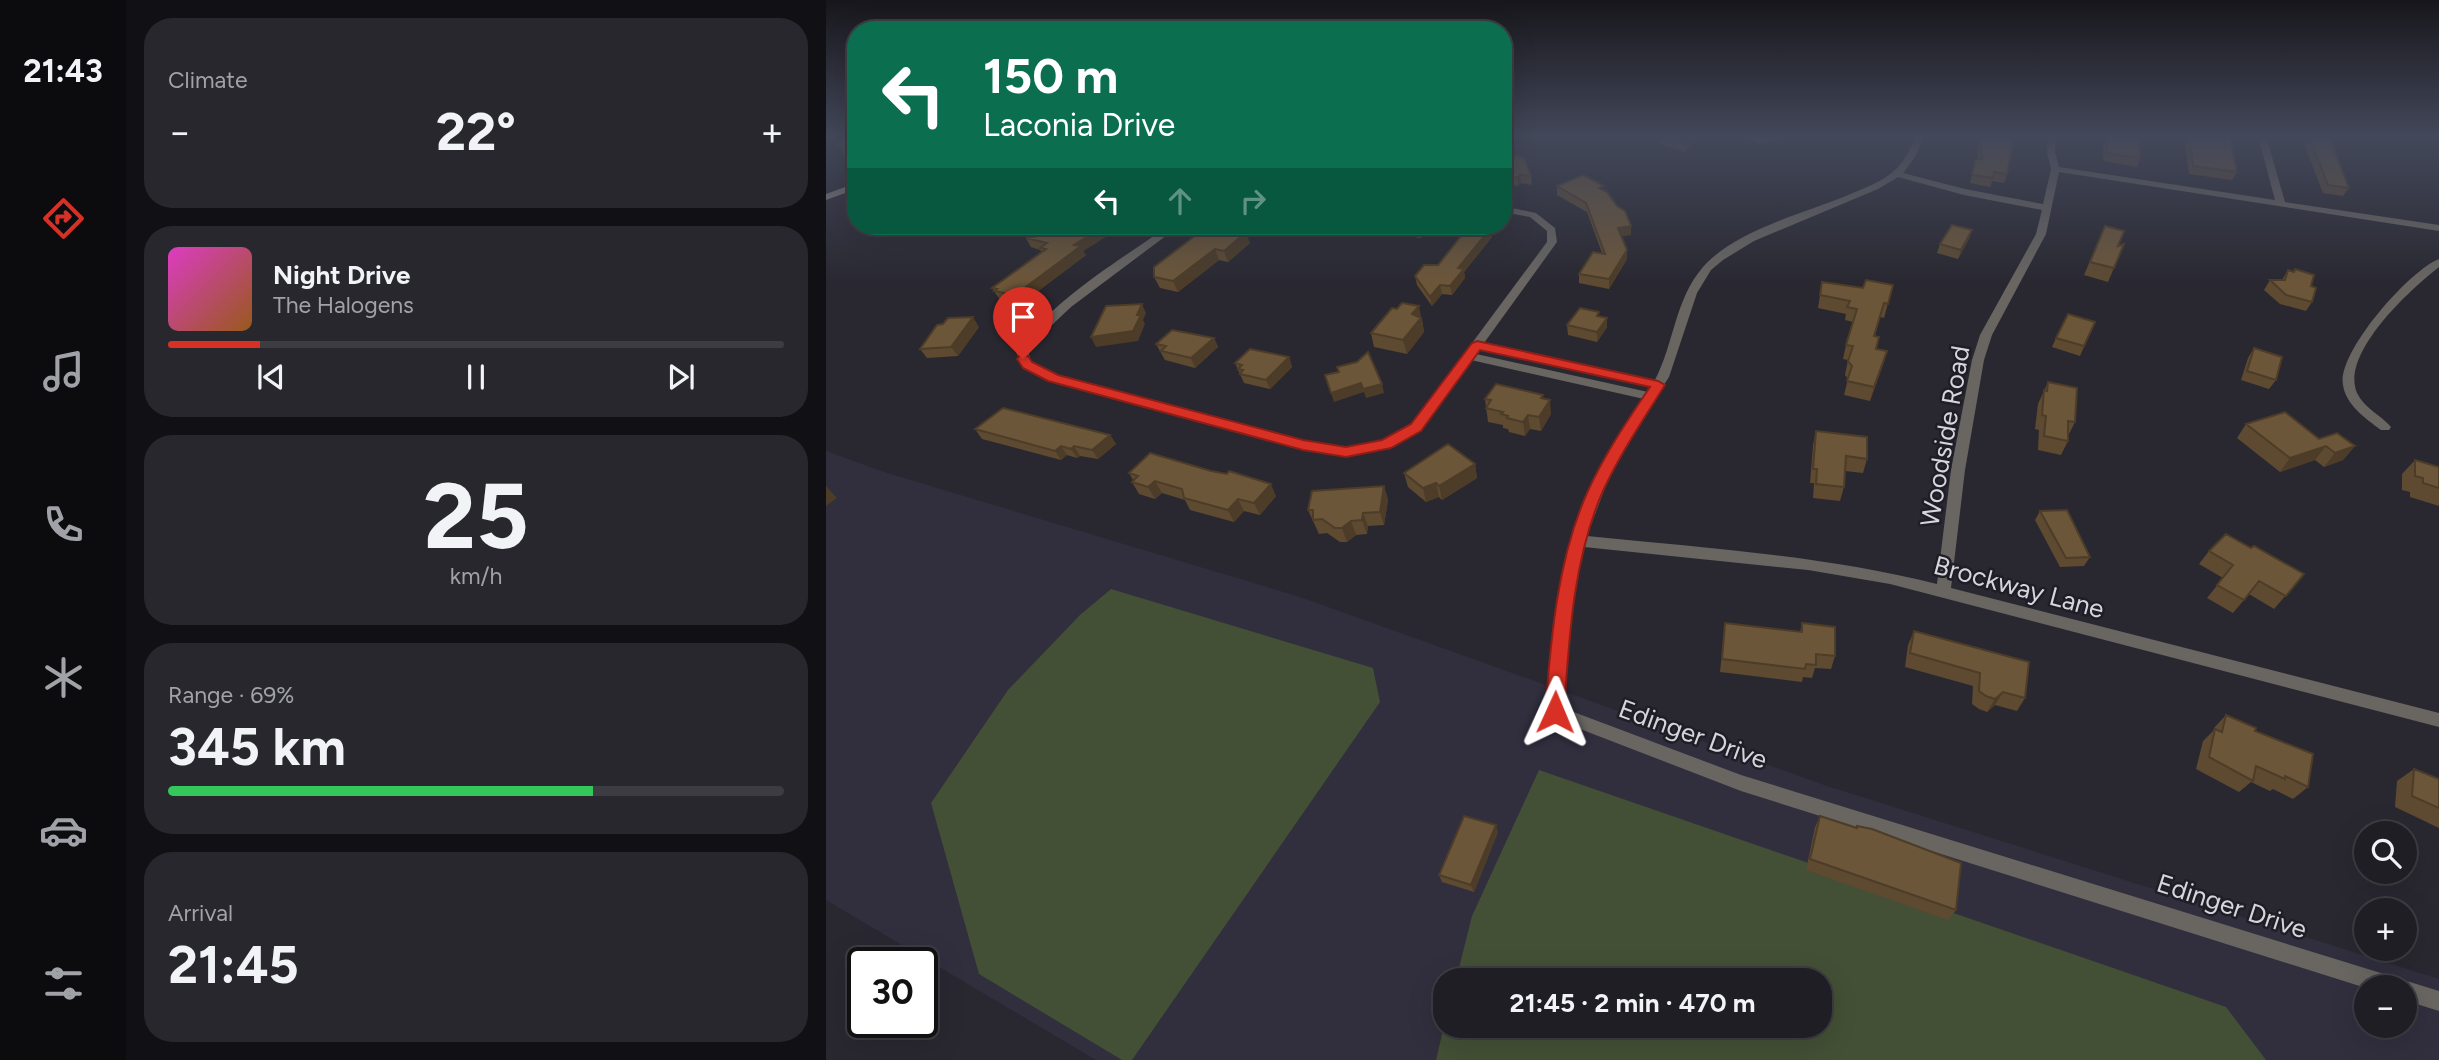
<!DOCTYPE html>
<meta charset="utf-8">
<style>
:root{--surface:#1f1e25;--page:#27272d;--text:#f1f3f6;--muted:#a1a2a7;--line:#3c3c42;--accent:#d93025}
body{margin:0;font-family:Figtree,sans-serif;background:var(--page);color:var(--text);height:100vh;display:flex;flex-direction:column;font-size:26px;white-space:nowrap}
*{box-sizing:border-box;margin:0}
p{font-size:23px;color:var(--muted)}
.icon{flex:none;width:38px;height:38px;fill:none;stroke:currentColor;stroke-width:2;stroke-linecap:round;stroke-linejoin:round}
.map{position:relative;flex:1;overflow:hidden}
.drawer{display:flex;flex-direction:column;gap:18px;padding:18px;background:#111014;width:700px}
.drawer>*{flex:none}
.top-card{position:absolute;left:21px;top:21px;width:665px;height:214px;border-radius:28px;box-shadow:0 7px 28px #0002,0 0 0 2px var(--line);background:#0b6e4f;color:#fff;overflow:hidden}
.fabs{position:absolute;left:1528px;top:821px;display:grid;gap:14px}
.fabs a{display:grid;place-items:center;width:63px;height:63px;border-radius:50%;background:var(--surface);box-shadow:0 7px 28px #0002,0 0 0 2px var(--line);font-size:35px}
.speed{position:absolute;left:21px;top:947px;display:flex;gap:14px;font-size:35px;font-weight:700;text-align:center}
.speed>*{display:grid;place-content:center;width:91px;height:91px;border-radius:50%;background:var(--surface);box-shadow:0 7px 28px #0002,0 0 0 2px var(--line);line-height:1}
.speed .limit{border:4px solid #111;border-radius:10px;background:#fff;color:#111}
.pin{position:absolute;display:grid;place-items:center;width:60px;height:60px;color:#fff;margin:-72px -30px;border-radius:50% 50% 50% 0;rotate:-45deg;box-shadow:0 0 7px #0007}
.pin .icon{rotate:45deg}
.me{position:absolute;width:77px;margin:-38px;rotate:1deg;stroke-linejoin:round;filter:drop-shadow(0 0 5px #0008)}
.turn{display:flex;align-items:center;gap:24px;height:147px;padding:0 21px;font-size:32px}
.turn .icon{width:91px;height:91px;stroke-width:2.5}
.turn b{display:block;font-size:49px;line-height:60px}
.lanes{display:flex;align-items:center;height:66px;padding:0 21px;background:#0003;justify-content:center;gap:35px;direction:ltr}
.lanes .off{opacity:.35}
.big{font-size:52px;font-weight:700;line-height:1.1}
.drawer .widget{flex:1;display:flex;flex-direction:column;justify-content:center;gap:10px;min-width:0;padding:0 24px;border-radius:28px;background:var(--page)}
.drawer .dial{align-items:center;gap:0}
.dial b{font-size:91px;line-height:1}
.song{display:flex;align-items:center;gap:21px}
.cover{width:84px;height:84px;border-radius:10px;background:linear-gradient(135deg,hsl(310 70% 55%),hsl(30 70% 35%))}
.played{height:7px;border-radius:4px;background:linear-gradient(90deg,var(--accent) 15%,var(--line) 15%)}
.keys{display:flex;justify-content:space-around;direction:ltr}
.heat{display:flex;justify-content:space-between;align-items:center;font-size:38px;direction:ltr}
.charge{height:10px;border-radius:5px;background:linear-gradient(90deg,#34c759 69%,var(--line) 0)}
.trip{position:absolute;left:607px;top:968px;width:399px;height:70px;border-radius:28px;background:var(--surface);box-shadow:0 7px 28px #0002,0 0 0 2px var(--line);font-weight:700;line-height:70px;text-align:center}
main{display:flex;flex:1;min-height:0}
.tabs{display:flex;flex-direction:column;width:126px;justify-content:space-around;align-items:center;background:#0c0c0f;color:var(--muted)}
.tabs .icon{width:49px;height:49px}
.tabs .current{color:var(--accent)}
.tabs b{font-size:32px;color:var(--text)}
.map>svg:first-child{display:block}
</style>
<main>
<nav class="tabs">
<b>21:43</b>
<svg class="icon current" aria-label="directions" viewBox="0 0 24 24"><path d="M12 3l9 9-9 9-9-9zM9 14v-3h6M13 9l2 2-2 2"/></svg>
<svg class="icon" aria-label="music" viewBox="0 0 24 24"><path d="M9 18V5l10-2v13"/><circle cx="6" cy="18" r="3"/><circle cx="16" cy="16" r="3"/></svg>
<svg class="icon" aria-label="phone" viewBox="0 0 24 24"><path d="M5 4h4l2 5-3 2q2 4 5 5l2-3 5 2v4C11 20 4 13 5 4z"/></svg>
<svg class="icon" aria-label="climate" viewBox="0 0 24 24"><path d="M12 3v18M4 7l16 10M4 17L20 7"/></svg>
<svg class="icon" aria-label="car" viewBox="0 0 24 24"><path d="M5 17H2v-5l4-1 3-4h7l3 4 3 1v5h-3M9 17h6M6 11h13"/><circle cx="7" cy="17" r="2"/><circle cx="17" cy="17" r="2"/></svg>
<svg class="icon" aria-label="filters" viewBox="0 0 24 24"><path d="M4 7h16M4 17h16"/><circle cx="9" cy="7" r="2"/><circle cx="15" cy="17" r="2"/></svg>
</nav>
<section class="drawer">
<div class="widget"><p>Climate</p>
<div class="heat"><a>−</a><b class="big">22°</b><a>+</a></div>
</div>
<div class="widget">
<div class="song"><i class="cover"></i><div><b>Night Drive</b><p>The Halogens</p></div></div>
<div class="played"></div>
<div class="keys"><svg class="icon" aria-label="previous" viewBox="0 0 24 24"><path d="M18 5L8 12l10 7zM5 5v14"/></svg><svg class="icon" aria-label="pause" viewBox="0 0 24 24"><path d="M8 5v14M16 5v14"/></svg><svg class="icon" aria-label="next" viewBox="0 0 24 24"><path d="M6 5l10 7-10 7zM19 5v14"/></svg></div>
</div>
<div class="widget dial"><b>25</b><p>km/h</p></div>
<div class="widget"><p>Range · 69%</p><b class="big">345 km</b><div class="charge"></div></div>
<div class="widget"><p>Arrival</p><b class="big">21:45</b></div>
</section>
<div class="map">
<svg width="1613" height="1060" viewBox="0 0 1613 1060">
<rect width="100%" height="100%" fill="#292831"/>
<path fill="#312f3e" fill-rule="evenodd" d="M0,451L58,472L474,597L1001,786L1613,979V1060H270L0,900ZM620,980H994V1026H620ZM1540,987H1578V1026H1540Z"/>
<path fill="#435035" d="M285,589L547,668L554,702L306,1060H296L153,974L105,803L182,690L254,615Z
M713,770L1400,1007L1440,1060H610L619,1022L620,1026H994V980H630L646,916Z"/>
<g fill="none" stroke-linecap="round" stroke-linejoin="round">
<path fill="#696662" fill-rule="evenodd" d="M912,136L933,138L956,136L952,141L933,144Z
M1091,136H1099L1089,157L1077,173L1139,189L1217,204L1225,169L1221,152L1222,136H1230L1229,152L1233,167L1449,200L1432,136H1440L1459,202L1613,225V231L1233,172L1220,234L1166,335L1158,360L1139,470L1125,588L1613,713V727L1064,584L982,570L758,547L745,610L737,708L915,775L1613,991V1011L1578,1000V987L1540,988L915,791L723,717L721,712C724,632 735,550 770,477C783,449 800,425 818,399L645,360C597,426 594,453 505,455L223,381L197,368L190,352C227,299 290,263 342,226H353L245,307L209,341L202,352L206,363L231,375L505,447C536,446 560,444 586,424L721,242V231L704,217L677,212V206L710,213L729,228L731,242L658,343L829,380C848,344 849,299 877,267C909,231 975,214 1020,196C1038,188 1057,182 1071,168C1080,159 1085,147 1091,136ZM1072,177L1138,195L1216,210L1210,234L1154,335L1146,360L1125,470L1111,584C996,555 878,548 761,536L783,477L798,447L843,377L871,293L885,270L897,260L928,241L1052,189ZM653,349L826,387L822,392L650,354Z
M1613,259V267C1585,289 1514,353 1531,393C1538,408 1555,415 1565,427L1563,430H1555C1539,418 1520,405 1517,385C1511,352 1584,270 1613,259Z"/>
<path fill="#8d8881" fill-rule="evenodd" d="M30,183V189L0,200V194Z"/>
</g>
<path fill="#5d4a31" d="M25,136L28,163L15,152L10,144Z
M825,136H872L859,152L836,145Z
M1009,136H1027L1026,138Z
M1149,136H1186L1181,174L1178,183L1166,181L1164,187L1144,183L1149,160H1152L1151,145L1152,140Z
M1278,136H1313L1314,158L1311,167L1277,161Z
M1362,136H1382L1411,172L1406,180L1363,174L1359,142Z
M1475,136H1503L1523,188L1517,196L1497,193Z
M677,160L705,176L706,185L695,183L692,186L677,184Z
M731,186L778,190L805,235L795,236L801,250V259L783,289L753,283V274L776,253L761,212L731,195Z
M244,226H297L257,251L260,255L195,304L174,300L166,288L216,252L214,250L205,247L200,238L236,232Z
M382,226L424,243L402,262L393,260L352,292L334,288L328,277Z
M563,226H606L595,238L565,234Z
M1279,226L1288,268L1282,282L1258,275Z
M1146,230L1143,239L1132,259L1111,253L1114,244Z
M666,237L638,272L639,278L626,295L616,294L606,306L591,285L589,276Z
M1462,270L1485,286L1486,302L1480,311L1454,304L1438,290L1444,280H1456Z
M996,282L1037,288L1067,285L1058,318L1054,317L1049,336L1051,349L1061,351L1057,365L1044,401L1018,395L1022,379L1019,375L1022,360L1017,359L1020,345L1027,322L1019,320L1020,314L992,308Z
M596,319L598,332L581,354L548,347L545,333Z
M1269,322L1254,356L1226,347L1230,338Z
M741,325L781,327L771,342L742,335Z
M153,327L132,356L101,358L94,349Z
M388,338L392,347L369,368L339,360L330,344Z
M1428,348L1450,380L1443,389L1415,380L1422,358Z
M463,357L466,367L444,389L418,383L409,363Z
M1222,382L1249,422L1242,436V441L1235,455L1212,450L1213,430L1209,429L1212,404Z
M659,399H717L725,414L715,431L704,429L699,436L683,432L682,429L677,428V425L662,422Z
M1420,424L1493,439L1529,446L1517,460L1498,467L1489,460L1454,472L1411,438Z
M149,429L284,435L290,444L272,459L254,456L251,458L241,455L235,460L156,439Z
M990,431L1041,459L1037,473L1019,471L1018,487L1014,501L987,498L988,483H984L987,445Z
M1589,460L1613,467V506L1584,497V492L1576,490V474Z
M649,464L651,478L616,500L613,497L600,502L582,487L578,473Z
M303,473L450,496L434,515L418,511L408,522L364,510L359,500L336,493L329,499L313,494L306,482L307,480Z
M558,486L562,500L558,525L542,526L541,534L530,535L521,542H514L501,533L493,534L482,510Z
M1214,511L1264,557L1258,566L1234,567L1209,520Z
M1425,548L1478,574L1448,609L1423,594L1407,613L1381,598L1397,578L1373,564L1383,551Z
M899,623L974,632L976,623L1009,656L1005,669L989,668L986,678L977,677L976,682L894,672Z
M1088,631L1199,698L1191,711L1169,705L1161,712L1153,709L1146,704L1147,686L1079,667L1082,645Z
M1400,715L1429,731L1482,787L1467,799L1447,789L1444,791L1425,782L1413,792L1370,769L1377,741L1387,731L1388,728Z
M1588,769L1613,779V828L1569,807L1571,781Z
M994,816L1030,828L1031,826L1130,910L1122,920L980,870L989,827Z
M672,832L648,892L616,882L613,875Z"/>
<path fill="#4c3c28" d="M863,136H872L859,152L860,140Z
M30,153V163H28L22,155Z
M694,175L695,183L692,186L691,178Z
M279,226H297L257,251L260,255L195,304L189,295L248,245Z
M596,226H606L595,238L593,229Z
M805,226V235L792,236V228Z
M665,228L666,237L638,272L639,278L626,295L624,286L632,268Z
M1146,230L1143,239L1132,259L1135,250Z
M420,232L424,243L402,262L398,251Z
M389,249L393,260L352,292L347,281Z
M801,250V259L783,289V279Z
M614,285L616,294L606,306L604,297Z
M316,304L320,313L317,320L319,324L312,341L270,347L265,337L311,315Z
M593,306L598,332L581,354L577,340L586,314Z
M147,317L153,327L132,356L125,347Z
M781,318V327L771,342V332Z
M388,338L392,347L369,368L365,358Z
M1061,351L1057,365L1044,401L1048,387Z
M463,357L466,367L444,389L440,380Z
M535,383L538,392L508,402L505,393Z
M556,384L558,393L540,398L537,389Z
M724,400L725,414L715,431L713,417Z
M702,415L704,429L699,436L697,422Z
M284,435L290,444L272,459L266,450Z
M235,446L241,455L235,460L229,451Z
M248,446L254,456L251,458L245,449Z
M1500,446L1489,460L1454,472L1464,458Z
M1529,446L1517,460L1498,467L1509,453Z
M649,464L651,478L616,500L613,486Z
M329,481L336,493L329,499L322,487Z
M610,483L613,497L600,502L597,488Z
M445,484L450,496L434,515L428,503Z
M0,486L11,498L0,506Z
M558,486L562,500L558,525L554,512Z
M412,499L418,511L408,522L402,510Z
M537,513L542,526L541,534L536,520Z
M525,521L530,535L521,542L516,528Z
M1177,692L1169,705L1161,712L1169,699Z
M670,825L672,832L648,892L645,885Z"/>
<path fill="#6c5639" stroke="#4c3c28" stroke-width="2" d="M25,136H30V153L22,155L10,144Z
M846,136H863L860,140Z
M1153,136H1186L1188,137L1181,174L1168,172L1167,178L1146,175L1149,160L1156,159Z
M1281,136H1313L1314,158L1280,153Z
M1363,136H1382L1404,138L1411,172L1367,166Z
M1483,136H1503L1523,188L1502,185Z
M691,154L699,159L705,176L694,175L691,178L677,175V160L685,161Z
M757,175L778,186L773,188L781,192L791,206L799,211L805,226L792,228L801,250L783,279L753,274L767,252L779,254L760,203L731,186Z
M1126,225L1146,230L1135,250L1114,244Z
M244,226H279L248,245L255,246L189,295L168,291L171,289L166,288L220,249L214,248L221,243L200,238L236,232Z
M382,226L420,232L398,251L389,249L347,281L328,277V267Z
M570,226H596L593,229Z
M643,226L665,228L632,268L638,269L624,286L614,285L604,297L589,276L598,265H612Z
M1279,226L1298,231L1292,246L1298,244L1288,268L1264,262Z
M1469,269L1488,275L1485,286L1490,288L1486,302L1460,295L1444,280H1459L1462,270L1468,272Z
M1040,280L1067,285L1062,304L1058,303L1048,336L1053,337L1050,349L1061,351L1048,387L1021,381L1026,366L1022,361L1027,346L1020,345L1031,309L1021,307L1024,301L994,295L996,282L1037,288Z
M576,303L593,306L586,314L595,318L577,340L545,333L566,308L571,309Z
M316,304L311,315H315L307,331L265,337L280,306Z
M754,308L773,312L771,316L781,318L771,332L741,325Z
M1242,314L1269,322L1258,346L1230,338Z
M147,317L125,347L94,349L111,325L117,324L122,318Z
M346,330L388,338L365,358L335,351L340,346L330,344Z
M1428,348L1456,357L1450,380L1421,371Z
M424,349L463,357L440,380L414,374L417,370L412,369L416,365L409,363Z
M542,352L556,384L537,389L535,383L505,393L499,375L513,372L511,367L531,362Z
M1222,382L1251,388L1249,422L1242,421V441L1218,436L1220,416L1216,415L1218,390L1221,391Z
M670,384L717,395L715,398L724,400L713,417L702,415L697,422L681,418L682,416L675,414L677,412L660,408L665,400L659,399Z
M177,408L284,435L266,450L248,446L245,449L235,446L229,451L149,429Z
M1459,412L1493,439L1511,433L1529,446L1509,453L1500,446L1464,458L1420,424Z
M990,431L1041,437V459L1020,456L1018,487L990,484L991,469H987Z
M622,444L649,464L613,486L610,483L597,488L578,473Z
M324,453L385,471L401,474L403,471L445,484L428,503L412,499L402,510L358,498L356,489L329,481L322,487L306,482L312,476L303,473Z
M1589,460L1613,467V488L1597,483V478L1589,476Z
M558,486L554,512L537,513L536,520L525,521L516,528H509L496,519L487,520V510H482L486,491Z
M1241,510L1264,557L1240,558L1214,511Z
M1400,534L1425,548L1428,546L1478,574L1460,596L1433,581L1418,600L1391,585L1407,565L1383,551Z
M899,623L976,632V623L1009,627V656L990,654V665L980,664L979,669L896,659Z
M1088,631L1203,662L1199,698L1177,692L1169,699L1160,696L1153,691L1154,673L1084,653Z
M1400,715L1430,728L1429,731L1487,754L1482,787L1459,776V779L1430,766L1427,781L1383,757L1389,729L1396,732Z
M1588,769L1613,779V808L1586,796Z
M638,816L670,825L645,885L613,875Z
M994,816L1031,828V826L1046,829L1135,863L1130,910L984,859Z"/>
<linearGradient id="sky" x2="0" y2="1"><stop stop-color="#17161b"/><stop offset="0.48" stop-color="#43485a"/><stop offset="1" stop-color="#43485a" stop-opacity="0"/></linearGradient>
<rect width="1613" height="284" fill="url(#sky)"/>
<path fill="#d93025" stroke="#8d1f18" stroke-width="2" d="M651,341L832,381L839,385C817,420 794,454 777,491C747,559 743,639 738,712L736,717L729,720L722,717L719,712C725,638 731,561 761,493C778,455 801,421 824,387L654,350L595,431L565,448L520,457L477,450L222,381L197,368L191,359L193,356H202L206,362L232,375L477,440L520,447L556,440L585,424L646,343Z"/>
<g text-anchor="middle" dominant-baseline="central" stroke-width="5" stroke-linejoin="round" paint-order="stroke">
<g font-size="26" fill="#d6d5dc" stroke="#1f1e27">
<text transform="translate(1119 436) rotate(-80)">Woodside Road</text>
<text transform="translate(1193 587) rotate(15)">Brockway Lane</text>
<text transform="translate(867 734) rotate(20)">Edinger Drive</text>
<text transform="translate(1406 906) rotate(18)">Edinger Drive</text>
</g>
</g>
</svg>
<div class="fabs">
<a><svg class="icon" aria-label="search" viewBox="0 0 24 24"><circle cx="10" cy="10" r="6"/><path d="M15 15l6 6"/></svg></a>
<a>+</a>
<a>−</a>
</div>
<div class="speed"><div class="limit">30</div></div>
<div class="pin" style="left:197px;top:359px;background:#d93025"><svg class="icon" aria-label="arrive" viewBox="0 0 24 24"><path d="M6 21V4h12l-3 4 3 4H6"/></svg></div>
<svg class="me" style="left:729px;top:712px" viewBox="-20 -20 40 40"><path d="M0-17L14 15 0 8-14 15z" fill="#d93025" stroke="#fff" stroke-width="4"/></svg>
<div class="trip">21:45 · 2 min · 470 m</div>
<div class="top-card">
<div class="turn"><svg class="icon" aria-label="left" viewBox="0 0 24 24"><path d="M17 20v-9H6M10 6l-5 5 5 5"/></svg><div><b>150 m</b>Laconia Drive</div></div>
<div class="lanes"><svg class="icon" aria-label="left" viewBox="0 0 24 24"><path d="M17 20v-9H6M10 6l-5 5 5 5"/></svg><svg class="icon off" aria-label="ahead" viewBox="0 0 24 24"><path d="M12 20V5M6 11l6-6 6 6"/></svg><svg class="icon off" aria-label="right" viewBox="0 0 24 24"><path d="M7 20v-9h11M14 6l5 5-5 5"/></svg></div>
</div>
</div>
</main>
